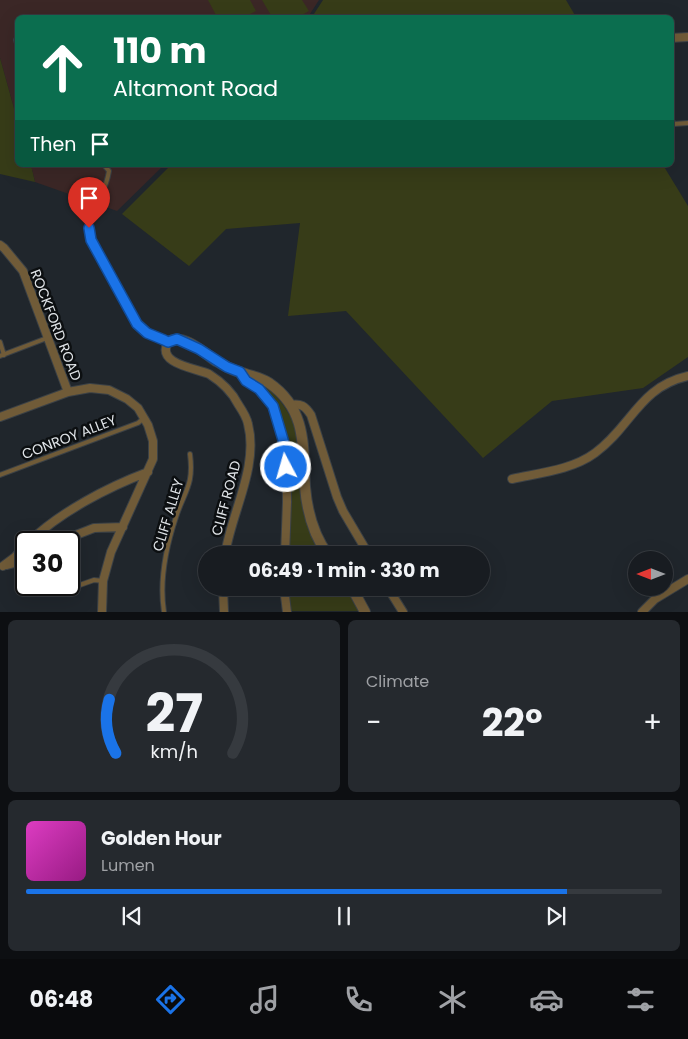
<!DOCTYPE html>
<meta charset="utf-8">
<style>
:root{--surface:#181c21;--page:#25292e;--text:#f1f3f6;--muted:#9fa1a5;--line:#363a3f;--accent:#1a73e8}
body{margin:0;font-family:Poppins,sans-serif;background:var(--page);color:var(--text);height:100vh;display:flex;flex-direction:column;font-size:19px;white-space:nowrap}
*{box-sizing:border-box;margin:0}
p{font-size:16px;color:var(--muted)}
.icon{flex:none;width:28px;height:28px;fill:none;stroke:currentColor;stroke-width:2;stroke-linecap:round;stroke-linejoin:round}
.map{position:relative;height:612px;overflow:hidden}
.panel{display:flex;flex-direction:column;gap:8px;padding:8px;background:#0d0f12;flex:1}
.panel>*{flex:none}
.guide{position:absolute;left:15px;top:15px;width:659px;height:152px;border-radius:8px;box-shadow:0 5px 20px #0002,0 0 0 1px var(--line);background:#0b6e4f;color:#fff;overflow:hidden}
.needle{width:32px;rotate:270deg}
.controls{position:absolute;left:628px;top:551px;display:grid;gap:10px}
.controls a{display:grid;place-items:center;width:45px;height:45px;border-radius:50%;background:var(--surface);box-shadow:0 5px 20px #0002,0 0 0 1px var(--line);font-size:25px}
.speed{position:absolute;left:15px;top:531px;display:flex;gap:10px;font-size:25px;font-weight:700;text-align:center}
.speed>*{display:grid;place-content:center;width:65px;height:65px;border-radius:50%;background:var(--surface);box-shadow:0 5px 20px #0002,0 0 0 1px var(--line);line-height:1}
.speed .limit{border:2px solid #111;border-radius:8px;background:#fff;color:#111}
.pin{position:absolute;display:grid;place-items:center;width:42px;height:42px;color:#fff;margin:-51px -21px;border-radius:50% 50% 50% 0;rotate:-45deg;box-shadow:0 0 5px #0007}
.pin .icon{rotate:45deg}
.me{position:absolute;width:55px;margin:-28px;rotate:354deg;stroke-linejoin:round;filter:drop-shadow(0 0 4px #0008)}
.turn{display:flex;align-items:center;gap:18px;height:105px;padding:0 15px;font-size:22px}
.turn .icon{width:65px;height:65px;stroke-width:2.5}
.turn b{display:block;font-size:35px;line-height:42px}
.then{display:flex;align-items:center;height:48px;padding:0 15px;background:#0003;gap:10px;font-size:19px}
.big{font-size:38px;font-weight:700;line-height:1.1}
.panel .tile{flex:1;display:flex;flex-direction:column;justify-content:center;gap:8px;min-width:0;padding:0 18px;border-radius:8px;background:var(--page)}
.panel .dial{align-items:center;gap:0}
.dial svg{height:130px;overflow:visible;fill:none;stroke:var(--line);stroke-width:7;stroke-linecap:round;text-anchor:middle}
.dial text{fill:var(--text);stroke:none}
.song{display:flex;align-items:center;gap:15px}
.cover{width:60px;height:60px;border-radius:8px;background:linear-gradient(135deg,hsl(310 70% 55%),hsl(310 70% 35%))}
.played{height:5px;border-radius:2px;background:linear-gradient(90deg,var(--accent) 85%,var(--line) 85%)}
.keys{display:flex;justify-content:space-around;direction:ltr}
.heat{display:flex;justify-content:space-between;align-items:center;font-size:28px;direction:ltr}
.panel .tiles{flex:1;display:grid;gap:8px;grid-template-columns:1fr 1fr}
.tile:last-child{grid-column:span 2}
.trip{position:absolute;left:198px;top:546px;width:292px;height:50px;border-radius:25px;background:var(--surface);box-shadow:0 5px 20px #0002,0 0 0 1px var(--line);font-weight:700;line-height:50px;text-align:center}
.menu{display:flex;height:80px;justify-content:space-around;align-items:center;background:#0a0b0d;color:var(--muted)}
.menu .icon{width:35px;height:35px}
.menu .active{color:var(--accent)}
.menu b{font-size:22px;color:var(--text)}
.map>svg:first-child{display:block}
</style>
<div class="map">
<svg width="688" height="612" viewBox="0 0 688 612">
<rect width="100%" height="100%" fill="#20262c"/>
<path fill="#3b2726" d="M0,0H319L308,17L18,18L17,119L0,58Z
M31,165H164L117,211L35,182Z"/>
<path fill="#373c18" d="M208,0H250L256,11L244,17H217Z
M262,0H302L309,11L298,17H272Z
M323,0H566L576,17H312Z
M0,58L17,119L18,165H31L35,182L0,174Z
M171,165H663L688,206V357L643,388L552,401L483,458L346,311L288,316L300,223L226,229L189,266L122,214Z
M249,378C271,386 284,403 294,424L322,555H288L289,515L279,415Z
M287,588H347L360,611H290Z"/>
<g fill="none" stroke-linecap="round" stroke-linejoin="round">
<defs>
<path id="service" d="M18,35L16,40L18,47
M671,119L674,124L688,123
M104,165L109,171C106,189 98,201 87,215L91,240L137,324L147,333L168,341
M0,342L4,355
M0,356L47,338
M0,475L138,423L144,418
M63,591L94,580L103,581
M164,612C159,580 166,547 176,517C185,490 194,485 190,454"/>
<path id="minor" d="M671,38L688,37
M0,245L4,248L23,271L68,392
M168,342C156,364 195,368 209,374C220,381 232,392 238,404C242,410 247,418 248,424C259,467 231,513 225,555
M239,372L246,381L259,389L273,406L286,450L287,502L285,555
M290,405C301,403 305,406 311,415L337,497L343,511L369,555
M0,417L68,392L90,388L109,390L127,399L138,408L148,425L153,441V459L111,552L103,581L102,612
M512,479C539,473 572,470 595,453C632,426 639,387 688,376
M29,542C60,512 108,487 148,472
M58,542L94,528L123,527
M7,565L26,560
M3,566L15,557L26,545
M223,588L224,612
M284,588L287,612
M388,588L403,612
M642,612L655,599L688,579"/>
<path id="tertiary" d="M168,342C184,333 204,353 216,361C224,365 231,370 240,372C250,376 260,377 269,383C307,409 303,447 305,487C307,510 314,536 328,555
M352,588L365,612"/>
</defs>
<use href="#service" stroke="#3b4146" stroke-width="6"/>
<use href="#minor" stroke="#3b4146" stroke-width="10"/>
<use href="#tertiary" stroke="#3b4146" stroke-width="12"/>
<use href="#service" stroke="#705b38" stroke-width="4"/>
<use href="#minor" stroke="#705b38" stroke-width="8"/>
<use href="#tertiary" stroke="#705b38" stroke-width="10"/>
</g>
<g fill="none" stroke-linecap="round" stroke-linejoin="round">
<defs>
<path id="route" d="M89,228L91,240L137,324L147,333L164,340L168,342L177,339L199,349L227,367L240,372L246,381L259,389L273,406L286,450V467"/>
</defs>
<use href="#route" stroke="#114b97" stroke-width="12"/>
<use href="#route" stroke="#1a73e8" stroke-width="9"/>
</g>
<g text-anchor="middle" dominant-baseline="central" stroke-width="5" stroke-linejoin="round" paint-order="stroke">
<g font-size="14" fill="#e1e5e9" stroke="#0c0f11">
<text transform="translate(56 325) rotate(69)">ROCKFORD ROAD</text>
<text transform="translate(69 437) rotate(-21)">CONROY ALLEY</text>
<text transform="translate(226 498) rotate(-75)">CLIFF ROAD</text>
<text transform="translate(168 515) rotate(-73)">CLIFF ALLEY</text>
</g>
</g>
</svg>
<div class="controls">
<a><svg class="needle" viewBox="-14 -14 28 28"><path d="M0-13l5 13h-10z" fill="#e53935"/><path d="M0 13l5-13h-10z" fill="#9fa1a5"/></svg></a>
</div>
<div class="speed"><div class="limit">30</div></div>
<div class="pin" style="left:89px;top:228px;background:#d93025"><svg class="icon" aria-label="arrive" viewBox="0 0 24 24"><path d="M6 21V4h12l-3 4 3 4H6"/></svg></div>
<svg class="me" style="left:286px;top:467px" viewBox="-20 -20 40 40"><circle r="17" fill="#1a73e8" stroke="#fff" stroke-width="3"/><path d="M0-11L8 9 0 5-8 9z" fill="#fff"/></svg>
<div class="trip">06:49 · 1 min · 330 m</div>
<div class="guide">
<div class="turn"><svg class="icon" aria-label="ahead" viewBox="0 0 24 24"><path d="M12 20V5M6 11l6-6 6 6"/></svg><div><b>110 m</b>Altamont Road</div></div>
<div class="then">Then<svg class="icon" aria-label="arrive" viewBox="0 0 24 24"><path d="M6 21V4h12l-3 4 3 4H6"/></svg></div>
</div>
</div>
<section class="panel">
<div class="tiles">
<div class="tile dial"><svg viewBox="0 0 100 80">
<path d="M14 69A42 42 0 1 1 86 69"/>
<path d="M14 69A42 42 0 0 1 10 36" stroke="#1a73e8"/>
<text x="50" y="56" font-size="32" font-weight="700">27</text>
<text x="50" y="72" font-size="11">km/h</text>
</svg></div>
<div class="tile"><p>Climate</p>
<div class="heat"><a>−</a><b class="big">22°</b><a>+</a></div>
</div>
<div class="tile">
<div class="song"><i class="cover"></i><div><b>Golden Hour</b><p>Lumen</p></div></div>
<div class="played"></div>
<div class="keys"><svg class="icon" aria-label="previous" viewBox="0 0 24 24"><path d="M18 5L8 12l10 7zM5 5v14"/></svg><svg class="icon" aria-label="pause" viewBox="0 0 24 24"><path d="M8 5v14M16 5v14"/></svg><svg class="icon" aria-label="next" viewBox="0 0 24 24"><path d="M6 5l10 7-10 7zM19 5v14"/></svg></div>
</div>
</div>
</section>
<nav class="menu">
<b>06:48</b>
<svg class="icon active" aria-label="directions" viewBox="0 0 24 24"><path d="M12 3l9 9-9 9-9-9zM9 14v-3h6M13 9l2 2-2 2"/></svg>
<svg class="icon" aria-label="music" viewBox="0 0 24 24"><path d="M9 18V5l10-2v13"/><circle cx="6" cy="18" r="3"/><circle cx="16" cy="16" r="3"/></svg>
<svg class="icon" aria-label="phone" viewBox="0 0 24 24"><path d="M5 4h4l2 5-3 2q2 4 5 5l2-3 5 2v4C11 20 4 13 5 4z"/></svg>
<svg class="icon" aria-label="climate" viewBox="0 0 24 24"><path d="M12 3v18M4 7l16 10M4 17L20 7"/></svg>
<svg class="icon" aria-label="car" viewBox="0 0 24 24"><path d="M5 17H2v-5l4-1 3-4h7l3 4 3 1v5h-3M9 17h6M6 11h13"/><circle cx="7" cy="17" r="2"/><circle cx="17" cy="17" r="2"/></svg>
<svg class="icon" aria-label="filters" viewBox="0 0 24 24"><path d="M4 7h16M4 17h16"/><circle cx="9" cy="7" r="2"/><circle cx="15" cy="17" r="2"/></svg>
</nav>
